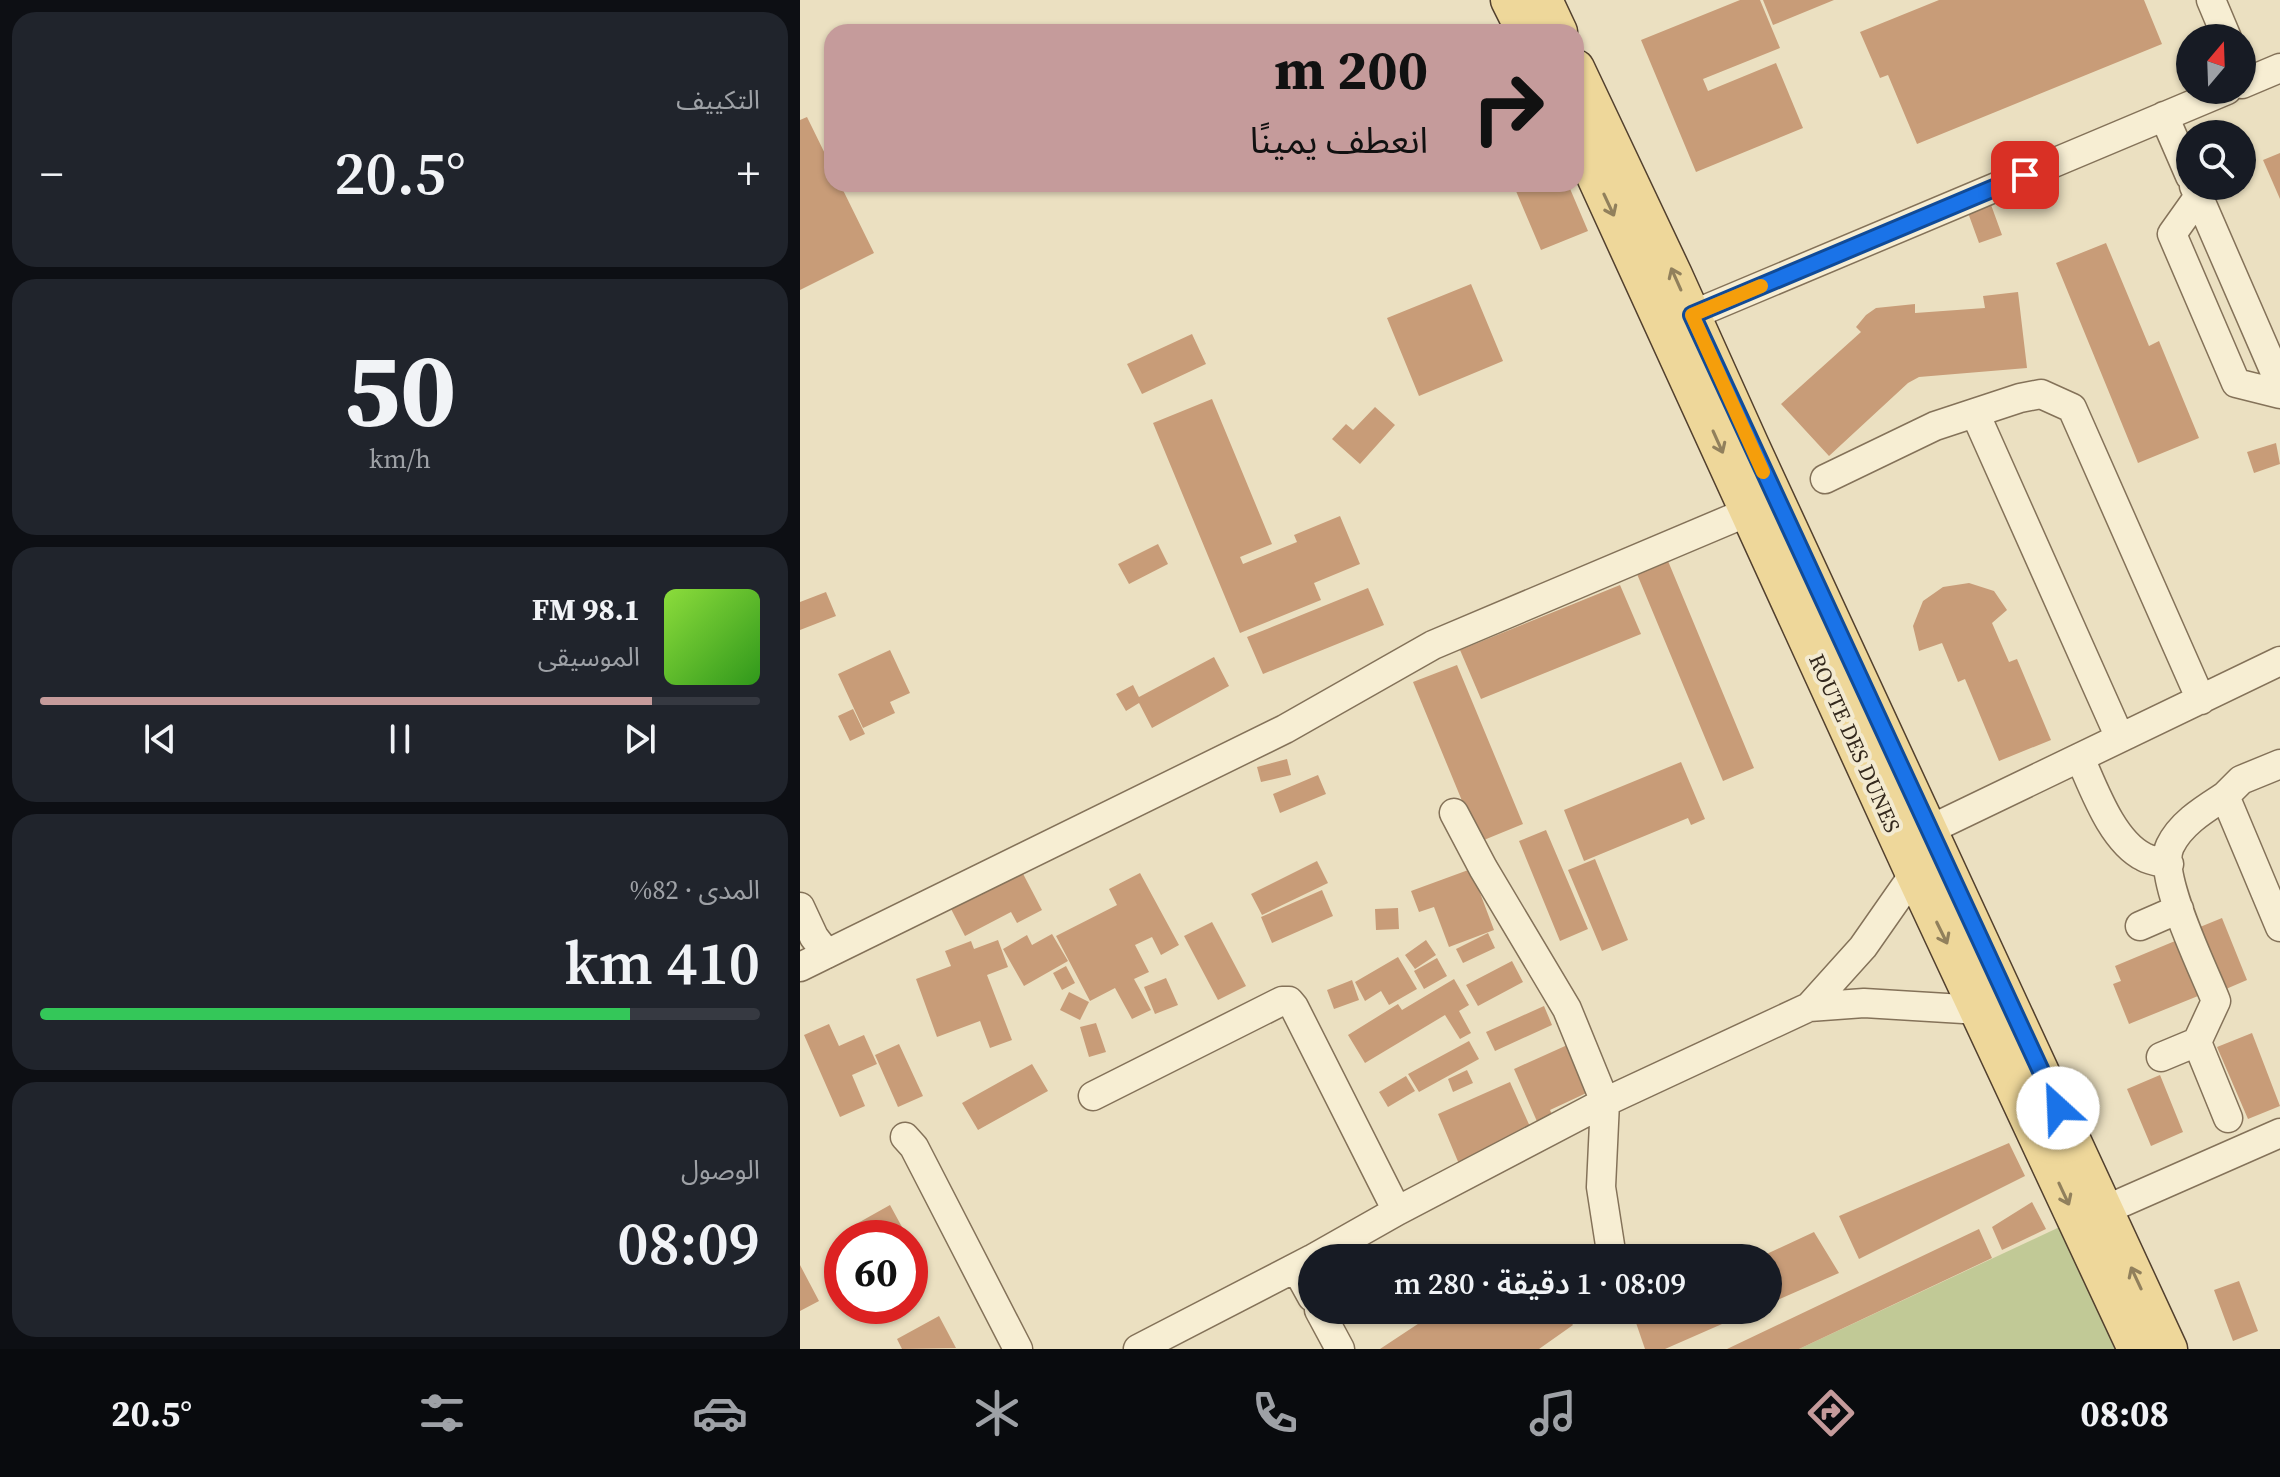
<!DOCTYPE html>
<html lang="ar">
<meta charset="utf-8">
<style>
:root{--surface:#171b24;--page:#20242c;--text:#f1f3f6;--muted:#9ea1a6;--line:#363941;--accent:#c59b9b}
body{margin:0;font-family:"Source Serif 4","Noto Sans Arabic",serif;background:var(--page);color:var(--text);direction:rtl;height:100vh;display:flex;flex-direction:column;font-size:30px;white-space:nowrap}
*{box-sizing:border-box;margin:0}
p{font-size:26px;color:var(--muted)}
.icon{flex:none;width:44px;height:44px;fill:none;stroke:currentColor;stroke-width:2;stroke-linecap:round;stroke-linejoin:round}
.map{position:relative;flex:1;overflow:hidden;direction:ltr}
.sheet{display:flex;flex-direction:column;gap:12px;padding:12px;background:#0d0f14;width:800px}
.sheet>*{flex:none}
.top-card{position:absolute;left:24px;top:24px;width:760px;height:168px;border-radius:24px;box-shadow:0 2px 6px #0004;direction:rtl;background:#c59b9b;color:#111;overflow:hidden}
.needle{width:52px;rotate:19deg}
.fabs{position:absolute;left:1376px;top:24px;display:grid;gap:16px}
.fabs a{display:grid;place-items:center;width:80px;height:80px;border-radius:50%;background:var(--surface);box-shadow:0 2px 6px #0004;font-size:40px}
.speed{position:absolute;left:24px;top:1220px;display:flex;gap:16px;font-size:40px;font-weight:700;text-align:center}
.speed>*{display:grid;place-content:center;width:104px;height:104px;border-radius:50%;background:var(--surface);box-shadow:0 2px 6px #0004;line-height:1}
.speed .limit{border:12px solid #d22;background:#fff;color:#111}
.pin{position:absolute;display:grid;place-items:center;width:68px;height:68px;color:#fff;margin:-34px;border-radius:16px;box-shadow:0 4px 12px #0006}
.me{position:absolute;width:88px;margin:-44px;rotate:335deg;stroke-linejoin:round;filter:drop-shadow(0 0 6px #0008)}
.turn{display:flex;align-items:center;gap:28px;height:168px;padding:0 24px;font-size:36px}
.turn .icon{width:104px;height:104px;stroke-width:2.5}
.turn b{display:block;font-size:56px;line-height:68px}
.big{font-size:60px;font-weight:600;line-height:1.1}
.sheet .widget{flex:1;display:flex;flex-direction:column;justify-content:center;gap:12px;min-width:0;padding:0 28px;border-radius:24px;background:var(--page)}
.sheet .dial{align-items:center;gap:0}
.dial b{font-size:104px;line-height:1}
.song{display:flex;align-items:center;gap:24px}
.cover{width:96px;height:96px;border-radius:12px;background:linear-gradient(135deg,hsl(90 70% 55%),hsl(110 70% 35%))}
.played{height:8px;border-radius:4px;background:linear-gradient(90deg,var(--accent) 85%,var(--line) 85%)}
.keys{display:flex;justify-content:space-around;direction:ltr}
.heat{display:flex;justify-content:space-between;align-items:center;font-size:44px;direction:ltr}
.charge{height:12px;border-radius:6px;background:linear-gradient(90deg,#34c759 82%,var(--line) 0)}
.trip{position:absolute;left:498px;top:1244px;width:484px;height:80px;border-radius:40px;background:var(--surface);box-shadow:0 2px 6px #0004;font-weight:600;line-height:80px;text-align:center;direction:rtl}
.tabs{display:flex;height:128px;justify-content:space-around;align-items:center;background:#090b0e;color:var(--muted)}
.tabs .icon{width:56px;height:56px}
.tabs .selected{color:var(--accent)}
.tabs b{font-size:36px;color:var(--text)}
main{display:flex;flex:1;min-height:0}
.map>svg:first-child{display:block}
</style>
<main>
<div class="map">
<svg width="1480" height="1349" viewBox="0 0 1480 1349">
<rect width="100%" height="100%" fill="#ebe0c1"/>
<path fill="#c1c996" d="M1266,1224L1320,1349H999Z"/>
<path fill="#c89c78" d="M940,0H960L980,48L903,79L908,91L976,63L1003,128L896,172L841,40Z
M963,0H1034L973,25Z
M1139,0H1344L1362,44L1117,144L1088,75L1080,78L1060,32Z
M7,117L32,168V184H40L74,253L0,290V120Z
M1480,153V199L1463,160Z
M713,184H768L788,231L741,250Z
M1190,202L1202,235L1179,243L1167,210Z
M1306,243L1349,346L1359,341L1399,438L1338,463L1256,263Z
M671,284L703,361L619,396L587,318Z
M1218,292L1227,368L1119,377L1108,383L1029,456L981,404L1061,332L1056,327L1066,315L1076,308L1115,304V313L1185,308L1183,296Z
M392,334L406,364L342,394L327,364Z
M412,399L472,544L440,557L443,564L497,542L494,535L540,516L560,564L514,583L521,600L440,633L353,423Z
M575,407L595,425L560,464L532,439L546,424L553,430Z
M1476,443L1480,464L1454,473L1447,452Z
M358,544L368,564L329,584L318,564Z
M868,561L954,768L923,781L837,574Z
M1169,583L1194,591L1207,610L1192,623L1209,662L1217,659L1251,740L1199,761L1165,679L1158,682L1142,643L1119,651L1113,626L1123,601L1143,587Z
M820,585L841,634L681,699L660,650Z
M568,588L584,625L463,674L447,637Z
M26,592L36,616L0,630V602Z
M90,650L110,693L90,702L95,713L63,728L38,674Z
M414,657L429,686L352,728L339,703L326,711L316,694L333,685L339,697Z
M657,665L723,824L679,842L613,682Z
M53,709L65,734L50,741L38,716Z
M487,759L491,775L461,782L457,767Z
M881,762L905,819L891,825L888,818L784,861L764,810Z
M518,775L526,794L480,813L473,794Z
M746,830L788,929L760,941L719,841Z
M795,859L828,940L802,951L768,870Z
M517,861L528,883L462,915L451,894Z
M220,868L242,910L217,923L211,912L165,936L149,905Z
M671,869L694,930L649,947L634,907L619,912L611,891Z
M340,873L379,945L361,955L352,937L335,945L349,972L334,979L351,1010L332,1019L315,988L290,1001L256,936L317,905L309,889Z
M522,890L533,916L472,943L461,917Z
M598,908L599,929L576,930L575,909Z
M1422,918L1447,980L1426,989L1400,927Z
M412,922L446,986L418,1000L384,936Z
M688,933L695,948L663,963L656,949Z
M252,934L268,961L224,986L203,949L227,935L232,945Z
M198,940L208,967L187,975L212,1040L190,1048L180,1021L137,1037L116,979L151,966L145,951L171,941L174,949Z
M626,940L636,955L615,969L605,955Z
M1375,941L1398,996L1329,1024L1313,984L1321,981L1315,966Z
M598,957L617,989L589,1005L581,991L565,1001L555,982Z
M637,958L647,976L624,989L614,971Z
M712,961L723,982L678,1006L666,985Z
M266,966L275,983L262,990L253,973Z
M366,978L378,1005L355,1014L344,987Z
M654,979L669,1005L659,1011L671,1033L660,1039L645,1015L565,1063L548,1035L598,1004L602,1010Z
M552,980L559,1000L534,1009L527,990Z
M269,992L289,1002L280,1020L260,1010Z
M744,1006L752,1025L695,1051L686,1032Z
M296,1023L306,1052L289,1057L280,1027Z
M29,1024L39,1046L64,1035L77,1064L52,1075L65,1106L40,1117L4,1035Z
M1452,1033L1480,1106L1448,1119L1417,1047Z
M669,1041L679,1059L619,1092L608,1074Z
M774,1042L795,1089L750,1110L754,1119L739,1126L714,1069Z
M99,1044L123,1096L98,1107L75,1055Z
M232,1064L248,1091L178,1130L162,1103Z
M667,1070L673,1083L653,1092L648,1079Z
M1360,1075L1383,1132L1351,1146L1327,1089Z
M606,1076L615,1091L588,1107L579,1092Z
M710,1082L732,1131L659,1164L638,1114Z
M1209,1143L1225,1176L1059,1259L1039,1216Z
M1232,1202L1246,1229L1202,1250L1192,1227Z
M90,1205L108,1238H54L49,1228Z
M1179,1229L1192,1258L999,1349H927Z
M1014,1232L1039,1273L968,1304V1258H958Z
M110,1241L123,1265L110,1272Z
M0,1265L19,1301L0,1311Z
M1439,1281L1458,1331L1433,1341L1414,1290Z
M584,1310H613L592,1323Z
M639,1310H762L773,1325L739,1349H580Z
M849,1310H954L865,1349H845L834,1317Z
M139,1316L156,1348L102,1349L97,1339Z"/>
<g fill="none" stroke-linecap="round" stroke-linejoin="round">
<defs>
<path id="minor" d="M1411,0L1427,38
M1442,84L1480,68
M1364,116L1390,176
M1394,186L1480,384
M1399,196L1372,234L1436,383L1480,394
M892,315L1427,90
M1175,413L1320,738
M1025,479L1135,426L1220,398L1241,394L1272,408L1401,700
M1280,758C1294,789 1312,841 1344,857C1351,861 1361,862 1369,864
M1480,764L1441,780L1425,796L1480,927
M1425,796C1405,809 1381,823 1370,846C1356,875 1404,970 1416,1001L1397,1042L1428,1118
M654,813L683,868L767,1009L805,1102L801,1187L812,1258
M1129,830L1480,661
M0,907L14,937L27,954
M1340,926L1379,909
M0,967L485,729L633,645L950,511
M1009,1007L1063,947L1114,874
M1361,1057L1397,1042
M293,1096L482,1001H489L494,1007L597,1211
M105,1137L114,1147L218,1349
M1305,1210L1480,1133
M514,1258L597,1211L805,1102L1009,1007L1064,1003L1196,1011
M496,1268L512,1297
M519,1310L540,1349
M338,1349L512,1259"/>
<path id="major" d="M709,0L725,32
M744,0L759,32
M776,68L874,275L951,446L1369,1349
M776,135L1114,874L1336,1349"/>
</defs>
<use href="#minor" stroke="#847259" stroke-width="31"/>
<use href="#major" stroke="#52402e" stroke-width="39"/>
<use href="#minor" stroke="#f7eed3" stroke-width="28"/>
<use href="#major" stroke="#eed79a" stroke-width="36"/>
</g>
<defs><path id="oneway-shaft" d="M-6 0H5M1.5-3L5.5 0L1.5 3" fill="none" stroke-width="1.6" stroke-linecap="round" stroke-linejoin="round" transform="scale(2)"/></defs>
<g stroke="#91805c">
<use href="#oneway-shaft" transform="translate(809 205) rotate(65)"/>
<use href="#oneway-shaft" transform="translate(876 279) rotate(-114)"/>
<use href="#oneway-shaft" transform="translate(918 442) rotate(66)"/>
<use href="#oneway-shaft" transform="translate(1142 933) rotate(64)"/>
<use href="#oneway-shaft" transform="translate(1264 1194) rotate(65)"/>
<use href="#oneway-shaft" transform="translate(1336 1278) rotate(-115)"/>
</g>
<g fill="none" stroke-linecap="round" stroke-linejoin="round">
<defs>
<path id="route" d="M1225,175L892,315L1258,1108"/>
</defs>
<use href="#route" stroke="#114b97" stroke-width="20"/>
<use href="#route" stroke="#1a73e8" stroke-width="14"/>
<path stroke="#f59e0b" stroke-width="14" d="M961,286L892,315L963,472"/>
</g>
<g text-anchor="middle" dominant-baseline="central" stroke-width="8" stroke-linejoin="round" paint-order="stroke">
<g font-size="22" fill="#34291d" stroke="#f3ead0">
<text transform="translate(1055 743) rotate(66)">ROUTE DES DUNES</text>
</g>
</g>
</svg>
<div class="fabs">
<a><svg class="needle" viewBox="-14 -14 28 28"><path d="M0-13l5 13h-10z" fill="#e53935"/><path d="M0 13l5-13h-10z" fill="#9ea1a6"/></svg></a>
<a><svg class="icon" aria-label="search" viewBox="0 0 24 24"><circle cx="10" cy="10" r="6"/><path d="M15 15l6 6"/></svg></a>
</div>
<div class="speed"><div class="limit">60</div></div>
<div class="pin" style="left:1225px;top:175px;background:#d93025"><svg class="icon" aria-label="arrive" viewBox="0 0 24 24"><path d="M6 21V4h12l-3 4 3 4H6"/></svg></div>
<svg class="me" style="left:1258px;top:1108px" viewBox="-20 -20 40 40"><circle r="19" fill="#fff"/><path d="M0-13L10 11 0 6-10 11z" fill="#1a73e8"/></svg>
<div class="trip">08:09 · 1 دقيقة · 280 m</div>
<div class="top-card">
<div class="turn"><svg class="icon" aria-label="right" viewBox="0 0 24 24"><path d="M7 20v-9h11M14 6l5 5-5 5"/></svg><div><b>200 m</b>انعطف يمينًا</div></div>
</div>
</div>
<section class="sheet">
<div class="widget"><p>التكييف</p>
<div class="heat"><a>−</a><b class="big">20.5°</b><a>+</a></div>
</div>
<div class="widget dial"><b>50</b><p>km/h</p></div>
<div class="widget">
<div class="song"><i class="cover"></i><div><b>98.1 FM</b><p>الموسيقى</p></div></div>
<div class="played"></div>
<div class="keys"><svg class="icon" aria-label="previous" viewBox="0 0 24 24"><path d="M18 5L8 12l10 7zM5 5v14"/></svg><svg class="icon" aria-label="pause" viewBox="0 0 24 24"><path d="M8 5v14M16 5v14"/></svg><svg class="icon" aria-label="next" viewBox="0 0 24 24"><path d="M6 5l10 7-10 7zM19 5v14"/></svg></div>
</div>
<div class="widget"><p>المدى · 82%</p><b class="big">410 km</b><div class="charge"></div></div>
<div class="widget"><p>الوصول</p><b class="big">08:09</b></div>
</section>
</main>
<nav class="tabs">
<b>08:08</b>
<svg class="icon selected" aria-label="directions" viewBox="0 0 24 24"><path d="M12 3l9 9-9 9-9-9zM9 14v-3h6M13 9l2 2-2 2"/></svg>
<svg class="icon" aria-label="music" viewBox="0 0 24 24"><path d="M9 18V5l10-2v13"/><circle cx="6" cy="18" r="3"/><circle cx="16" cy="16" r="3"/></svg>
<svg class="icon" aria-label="phone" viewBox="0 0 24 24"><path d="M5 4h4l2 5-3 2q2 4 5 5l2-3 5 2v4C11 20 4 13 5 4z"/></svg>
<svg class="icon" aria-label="climate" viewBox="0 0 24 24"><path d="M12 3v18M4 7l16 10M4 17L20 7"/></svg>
<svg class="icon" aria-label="car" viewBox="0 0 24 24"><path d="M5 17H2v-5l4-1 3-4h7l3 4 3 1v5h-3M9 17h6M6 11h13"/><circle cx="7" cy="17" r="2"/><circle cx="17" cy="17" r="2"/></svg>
<svg class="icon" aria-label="filters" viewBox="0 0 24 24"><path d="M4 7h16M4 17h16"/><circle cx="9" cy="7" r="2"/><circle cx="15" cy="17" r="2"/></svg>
<b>20.5°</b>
</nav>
